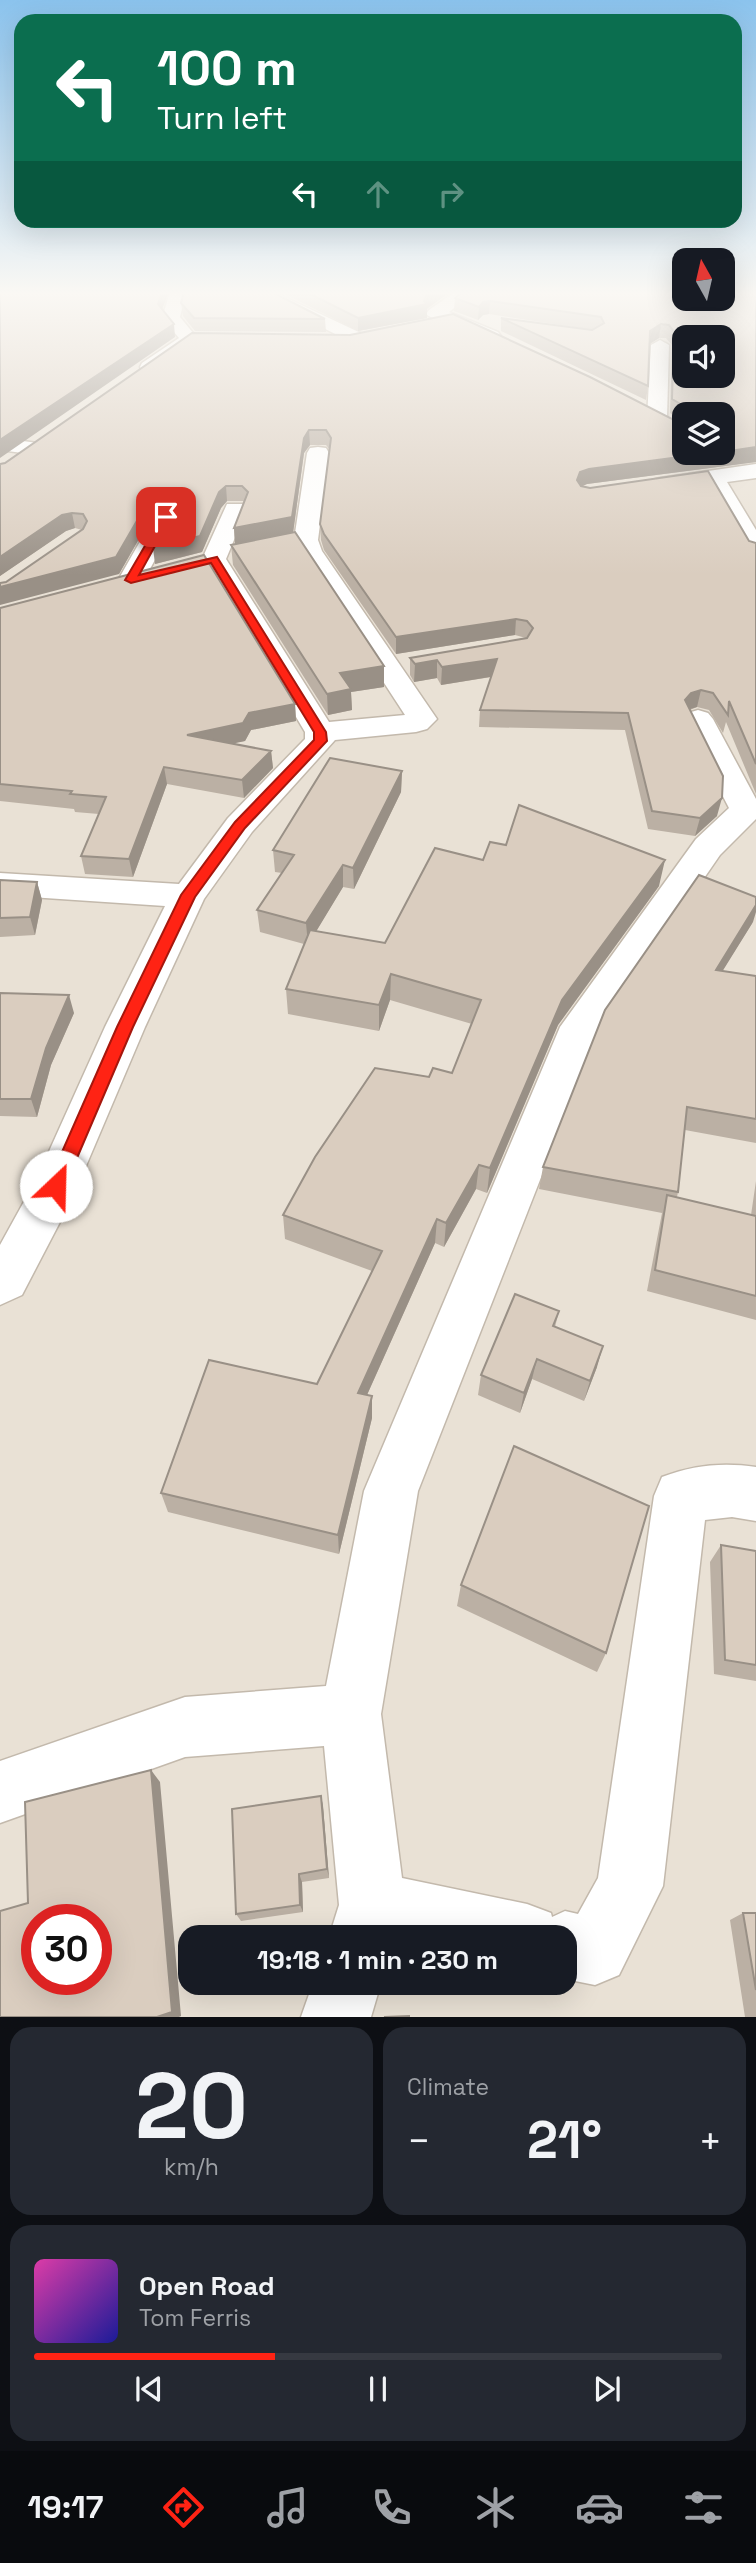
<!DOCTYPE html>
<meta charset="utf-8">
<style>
:root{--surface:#171b24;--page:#242831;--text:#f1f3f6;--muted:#9ea1a6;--line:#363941;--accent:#ff2314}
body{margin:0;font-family:"Space Grotesk",sans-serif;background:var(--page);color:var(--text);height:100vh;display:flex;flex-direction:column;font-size:26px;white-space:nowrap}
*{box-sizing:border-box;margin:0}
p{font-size:23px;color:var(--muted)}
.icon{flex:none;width:38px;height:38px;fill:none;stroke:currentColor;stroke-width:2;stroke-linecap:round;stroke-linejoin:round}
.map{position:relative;height:2017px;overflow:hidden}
.panel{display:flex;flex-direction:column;gap:10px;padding:10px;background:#0d0f14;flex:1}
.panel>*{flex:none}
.top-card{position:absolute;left:14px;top:14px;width:728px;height:214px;border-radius:21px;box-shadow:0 7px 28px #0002;background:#0b6e4f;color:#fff;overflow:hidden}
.needle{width:46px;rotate:352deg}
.buttons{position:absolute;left:672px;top:248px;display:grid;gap:14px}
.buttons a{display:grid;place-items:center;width:63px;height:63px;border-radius:14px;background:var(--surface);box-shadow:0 7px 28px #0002;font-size:35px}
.speed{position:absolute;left:21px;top:1904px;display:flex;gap:14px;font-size:35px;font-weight:700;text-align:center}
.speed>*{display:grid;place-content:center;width:91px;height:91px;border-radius:50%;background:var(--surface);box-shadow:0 7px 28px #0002;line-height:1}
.speed .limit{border:10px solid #d22;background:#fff;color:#111}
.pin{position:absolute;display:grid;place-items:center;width:60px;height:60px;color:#fff;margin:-30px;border-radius:14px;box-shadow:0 4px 10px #0006}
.me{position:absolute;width:77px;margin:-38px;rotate:24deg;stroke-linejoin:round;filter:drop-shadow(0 0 5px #0008)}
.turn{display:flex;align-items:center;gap:24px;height:147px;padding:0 28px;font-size:32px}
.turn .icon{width:91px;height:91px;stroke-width:2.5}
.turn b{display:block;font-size:49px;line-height:60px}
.lanes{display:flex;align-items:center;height:66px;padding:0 28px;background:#0003;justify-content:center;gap:35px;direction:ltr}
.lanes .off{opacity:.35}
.big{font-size:52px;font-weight:700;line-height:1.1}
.panel .tile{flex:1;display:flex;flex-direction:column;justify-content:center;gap:10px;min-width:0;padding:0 24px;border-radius:21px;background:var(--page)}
.panel .dial{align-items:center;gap:0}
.dial b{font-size:91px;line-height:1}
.song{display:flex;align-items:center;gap:21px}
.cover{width:84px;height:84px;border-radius:10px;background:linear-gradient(135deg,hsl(320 70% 55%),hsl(240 70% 35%))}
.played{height:7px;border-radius:4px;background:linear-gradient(90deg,var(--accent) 35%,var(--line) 35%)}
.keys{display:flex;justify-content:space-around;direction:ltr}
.heat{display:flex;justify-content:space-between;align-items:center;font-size:38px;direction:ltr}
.panel .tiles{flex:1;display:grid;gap:10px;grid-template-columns:1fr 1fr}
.tile:last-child{grid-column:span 2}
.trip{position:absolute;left:178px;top:1925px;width:399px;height:70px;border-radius:21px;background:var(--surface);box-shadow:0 7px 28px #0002;font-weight:700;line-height:70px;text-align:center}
.tab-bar{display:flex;height:112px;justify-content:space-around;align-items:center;background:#090b0e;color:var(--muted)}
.tab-bar .icon{width:49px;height:49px}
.tab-bar .active{color:var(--accent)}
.tab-bar b{font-size:32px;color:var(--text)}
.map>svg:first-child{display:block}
</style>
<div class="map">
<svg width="756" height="2017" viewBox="0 0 756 2017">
<rect width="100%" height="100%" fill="#f4efe7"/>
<path fill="#e9e1d5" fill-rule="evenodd" d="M0,292H684V299H723L756,292V2017H0ZM684,338H723V376H684ZM684,415H723V453H684ZM37,1920H96V1979H37ZM191,1937H565V1983H191Z"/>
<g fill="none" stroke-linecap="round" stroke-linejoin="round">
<defs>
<path id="minor" d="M170,292H186L180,317L198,339L156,371H142L140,367L142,363L179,338L162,318Z
M252,292H274L367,336L370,340L361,345L355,344Z
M455,292H475L449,312L498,332L501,336L498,340C490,342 432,320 426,314L429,310Z
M660,340L669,345L667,418L664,422H650L647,418L651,345Z
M0,438L38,443L41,448L38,453L30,454L0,450Z
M318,447L326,448L329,453L318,540L322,551L437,719L427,729L416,732L335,740L252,832L204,899L145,1027L72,1199L22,1295L0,1305V1245L37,1178L105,1027L165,906L0,895V873L179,884L228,818L305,739V732L202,559L227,504H243L247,509L226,559L329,722L405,715L298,551L294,540L307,453L310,448Z
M756,464V478L727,482L756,530V558L747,556L744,551L707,485L660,492L652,490L649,485L652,480L660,478Z
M166,510L174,512L178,517L144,580L140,585L131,588L122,585L118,580L154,517L158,512Z
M698,710L708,713L713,719L756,799V819L720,855L598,1032L418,1491L381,1714L402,1878L527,1904L551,1913L552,1917L565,1911L578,1914L598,1878L654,1496L662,1477C692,1465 724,1462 756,1467V1521L732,1517L705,1520L663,1886L619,1975L595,1985L565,1979V1937H329L339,1905L324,1746L185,1757L0,1823V1761L185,1697L326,1686L364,1491L560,1027L696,839L729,808L683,719L688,713Z
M313,1983H381L371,2017H301Z"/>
</defs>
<use href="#minor" stroke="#c3b9ac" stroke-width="3"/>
<use href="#minor" fill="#fff" fill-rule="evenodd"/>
</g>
<path fill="#bbb0a4" d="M281,292H450L427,308V318L358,331Z
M756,292V462L587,484L582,486L756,543V794L726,722L723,733L709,710L697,707L690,710L717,816L695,836L648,829L625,730L479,727L480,710L491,677L441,685L437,678L414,682L410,675V658L526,638L515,635L396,654L324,550L321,540L320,524L330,450L326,445H310L304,453L293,533L384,687L351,692L352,710L328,715L233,565L231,545L235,544L234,528L244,502L243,501H227L221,508L202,552L155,564L174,510L158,509L152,516L119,574L6,582L82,530L75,528L66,531L0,576V464L5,463L192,333L684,453L723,415H684V423L670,413L672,345L666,338H659L650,344L648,386L646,400L501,331V318L593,330L489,314L483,315L478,320L454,311L455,298Z
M181,303L325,319L326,332L195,331L183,316Z
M0,608L295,704L296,721L251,730L245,741L232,743L271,751L273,768L244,798L167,784L133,877L85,874L81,856L99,814L75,812L74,809L0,801Z
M402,771L401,792L354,889L343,887L316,931L385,943L483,860L659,886L558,1025L487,1193L476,1189L444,1247L435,1243L367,1395L372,1396V1418L339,1554L168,1512L161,1493L317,1384L372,1271L285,1239L283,1215L429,1077L452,1073L472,1024L390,1000L379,1031L288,1014L286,989L304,944L260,932L257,910L282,873L275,872L273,850Z
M0,880L37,882L42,900L35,935L0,937Z
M753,922L722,971L756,976V1143L685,1130L678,1192L677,1197L751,1215L756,1181V1320L647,1291L662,1213L539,1189L543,1167Z
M0,993L74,1013L51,1065L37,1117L0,1116Z
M559,1311L555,1327L597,1367L584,1401L532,1379L520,1413L478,1395L481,1375Z
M721,1545L756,1551V1681L714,1674L710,1562Z
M461,1585L606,1653L597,1672L457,1606Z
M321,1796L323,1806L329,1878L302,1882L303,1912L241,1921L236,1914Z
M743,1913H756V2017H745L730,1920Z"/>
<path fill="#999086" d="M162,292H169L159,317L158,304Z
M432,292H450L427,309V318L358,331V318L424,301L427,295Z
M490,301L489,314L483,315L478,320L479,307L483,302Z
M174,324L175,337L0,458V440Z
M661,324L659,338L648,345L650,331Z
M309,430L310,445L304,453L293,533L235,544L234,528Z
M756,447V462L587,484L578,488L577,480L580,472L589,469L710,453H723V452Z
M226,486L227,501L221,508L202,552L155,564L153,548Z
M156,494L158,509L152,516L119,574L0,605V587L149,500Z
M72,513L75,528L66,531L0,576V557L62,515Z
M516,619L515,635L396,654V637Z
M497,659L496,676L441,685L442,667Z
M437,660V678L414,682L415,664Z
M384,666V687L351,692L352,710L328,715L327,694L340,673Z
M701,690L697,707L687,710L685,700L691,693Z
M295,704L296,721L251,730L245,741L190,753L187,735L249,713Z
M271,751L273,768L244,798L242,780Z
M164,767L167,784L133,877L129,859Z
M402,771L401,792L354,889L353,868Z
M722,798L717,816L695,836L700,818Z
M665,860L659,886L558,1025L487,1193L490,1168L562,1000Z
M343,865V887L308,945L306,923Z
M37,882L42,900L35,935L30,917Z
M756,905V912L753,922L709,993L716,970Z
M391,974L390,1000L379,1031V1005Z
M69,995L74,1013L51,1065L37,1117L31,1099L46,1048Z
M479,1165L476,1189L444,1247L446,1223Z
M437,1219L435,1243L358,1415V1393Z
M603,1346L597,1367L584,1401L590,1381Z
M537,1359L532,1379L520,1413L524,1393Z
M372,1396V1418L339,1554L338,1535Z
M151,1770L160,1782L181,2016L179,2017H157Z
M321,1796L323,1806L329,1878L327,1869Z
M299,1874L302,1882L303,1912L300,1905Z"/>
<path fill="#dacdbf" stroke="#999086" stroke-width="2" fill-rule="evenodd" d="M0,292H162L158,304L174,324L0,440Z
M184,292H272L325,319L194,318L181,303Z
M306,292H432L427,295L424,301L427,304L358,318Z
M463,292H684V299H723V292H756V447L723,452V415H689V409L672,399L674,332L669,325L661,324L650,331L648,386L501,318L592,330L604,323L601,317L490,301L483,302L479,307L455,298ZM684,338H723V376H684Z
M453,314L590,377L684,425V453H710L589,469L580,472L577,480L581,486L590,488L708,471L749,541L756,543V764L729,701L728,715L713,693L701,690L691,693L685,700L723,776L722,798L700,818L652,811L628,713L480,710L497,659L442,667L437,660L415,664L410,658L527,638L533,628L527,621L516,619L396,637L324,534L320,524L331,438L326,430H309L304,438L292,517L234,528L248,492L242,486H226L219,492L200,536L153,548L178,502L172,494H156L149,500L116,557L0,587V583L6,582L83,529L87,521L83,514L72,513L62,515L0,557V464L5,463L192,333L350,335Z
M295,532L384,666L340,673L351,689L327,694L231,545Z
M204,555L295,704L249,713L243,723L187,735L271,751L242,780L164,767L129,859L81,856L106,797L70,794L72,791L0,784V608Z
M330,758L402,771L353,868L343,865L306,923L257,910L294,855L273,850Z
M519,805L665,860L562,1000L490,1168L479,1165L446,1223L437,1219L358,1393L372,1396L338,1535L161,1493L209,1360L317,1384L382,1251L283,1215L315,1157L375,1068L429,1077L433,1068L452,1073L481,1000L391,974L379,1005L286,989L310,930L385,943L435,848L483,860L490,842L506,845Z
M699,875L756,897V905L716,970L756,976V1119L687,1107L678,1192L543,1167L605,1010Z
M0,880L37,882L30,917L0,918Z
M0,993L69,995L46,1048L31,1099H0Z
M667,1195L756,1216V1296L655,1270Z
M515,1294L559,1311L553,1326L603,1346L590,1381L537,1359L524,1393L481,1375Z
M514,1446L649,1506L606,1653L461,1585Z
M721,1545L756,1551V1665L725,1660Z
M151,1770L172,2012L157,2017H0V1911L28,1903L25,1802ZM37,1920H96V1979H37Z
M321,1796L327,1869L299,1874L300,1905L236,1914L232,1809Z
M743,1913H756V1990Z
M409,2016V2017H384Z"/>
<linearGradient id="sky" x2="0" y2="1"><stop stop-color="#8bc3ed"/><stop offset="0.51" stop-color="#faf8f4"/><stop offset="1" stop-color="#faf8f4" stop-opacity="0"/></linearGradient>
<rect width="756" height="575" fill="url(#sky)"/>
<path fill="#ff2314" stroke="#a6170d" stroke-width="2" d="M163,515L171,517L139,575L217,557L326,732L327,741L245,828L195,897L133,1027L65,1186L62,1192L56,1194L49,1192L47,1186L117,1027L181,895L235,822L314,740V732L211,563L131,583L125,580Z"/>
</svg>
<div class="buttons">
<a><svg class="needle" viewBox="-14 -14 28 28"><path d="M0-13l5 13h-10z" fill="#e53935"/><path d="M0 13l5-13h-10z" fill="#9ea1a6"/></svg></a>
<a><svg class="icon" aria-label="sound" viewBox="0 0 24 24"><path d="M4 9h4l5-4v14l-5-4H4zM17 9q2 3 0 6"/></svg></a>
<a><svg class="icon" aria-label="layers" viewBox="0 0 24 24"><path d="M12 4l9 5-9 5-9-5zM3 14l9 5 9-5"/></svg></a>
</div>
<div class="speed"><div class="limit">30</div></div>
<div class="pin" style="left:166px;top:517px;background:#d93025"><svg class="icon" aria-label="arrive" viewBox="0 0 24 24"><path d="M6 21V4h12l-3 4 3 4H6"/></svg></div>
<svg class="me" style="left:56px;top:1186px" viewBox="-20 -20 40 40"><circle r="19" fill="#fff"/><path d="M0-13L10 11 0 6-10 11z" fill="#ff2314"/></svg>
<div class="trip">19:18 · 1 min · 230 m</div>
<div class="top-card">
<div class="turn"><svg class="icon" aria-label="left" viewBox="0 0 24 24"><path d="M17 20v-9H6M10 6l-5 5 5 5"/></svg><div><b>100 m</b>Turn left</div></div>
<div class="lanes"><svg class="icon" aria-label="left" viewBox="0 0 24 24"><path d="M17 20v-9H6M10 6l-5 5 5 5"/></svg><svg class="icon off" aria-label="ahead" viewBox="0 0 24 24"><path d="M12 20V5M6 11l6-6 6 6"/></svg><svg class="icon off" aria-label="right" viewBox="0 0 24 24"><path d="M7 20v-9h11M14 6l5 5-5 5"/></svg></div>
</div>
</div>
<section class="panel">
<div class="tiles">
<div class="tile dial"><b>20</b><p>km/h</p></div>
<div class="tile"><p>Climate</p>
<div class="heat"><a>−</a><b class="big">21°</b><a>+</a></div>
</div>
<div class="tile">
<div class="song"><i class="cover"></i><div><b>Open Road</b><p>Tom Ferris</p></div></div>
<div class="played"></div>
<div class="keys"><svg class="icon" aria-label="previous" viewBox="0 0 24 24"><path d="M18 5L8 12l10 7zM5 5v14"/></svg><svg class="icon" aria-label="pause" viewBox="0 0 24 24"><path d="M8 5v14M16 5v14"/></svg><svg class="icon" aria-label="next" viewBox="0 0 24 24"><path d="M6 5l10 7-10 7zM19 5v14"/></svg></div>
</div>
</div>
</section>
<nav class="tab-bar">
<b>19:17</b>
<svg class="icon active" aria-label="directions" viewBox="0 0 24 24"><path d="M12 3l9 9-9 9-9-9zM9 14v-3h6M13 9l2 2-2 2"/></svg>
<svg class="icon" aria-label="music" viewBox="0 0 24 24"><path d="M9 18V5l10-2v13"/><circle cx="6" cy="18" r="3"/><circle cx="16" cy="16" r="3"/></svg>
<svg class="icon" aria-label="phone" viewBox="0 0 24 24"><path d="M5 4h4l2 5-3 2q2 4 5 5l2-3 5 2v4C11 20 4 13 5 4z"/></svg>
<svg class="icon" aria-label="climate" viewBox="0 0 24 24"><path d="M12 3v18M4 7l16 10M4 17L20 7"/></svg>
<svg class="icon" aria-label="car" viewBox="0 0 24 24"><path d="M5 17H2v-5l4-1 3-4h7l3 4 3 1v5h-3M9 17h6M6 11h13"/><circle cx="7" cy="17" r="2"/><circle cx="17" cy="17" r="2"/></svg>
<svg class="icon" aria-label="filters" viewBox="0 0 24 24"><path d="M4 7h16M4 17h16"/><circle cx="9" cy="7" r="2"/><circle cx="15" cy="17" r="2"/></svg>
</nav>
